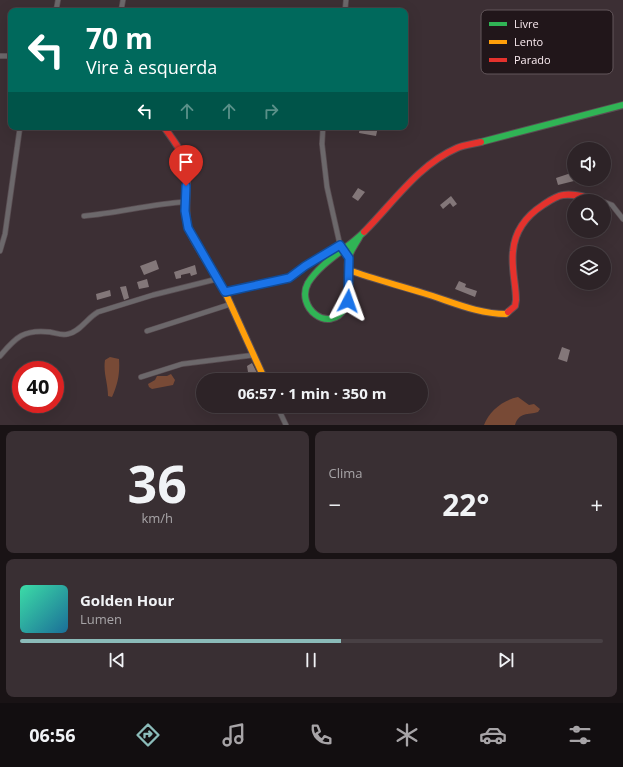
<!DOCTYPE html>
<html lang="pt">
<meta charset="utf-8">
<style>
:root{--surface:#2d2327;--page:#392f33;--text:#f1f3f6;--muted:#a7a4a7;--line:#484044;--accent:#8bbbb9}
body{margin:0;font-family:"Open Sans",sans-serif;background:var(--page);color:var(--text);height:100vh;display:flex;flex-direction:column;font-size:15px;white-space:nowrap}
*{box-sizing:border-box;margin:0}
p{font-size:13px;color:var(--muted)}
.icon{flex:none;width:22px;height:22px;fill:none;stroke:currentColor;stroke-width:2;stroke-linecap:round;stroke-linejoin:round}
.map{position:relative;height:425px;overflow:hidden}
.details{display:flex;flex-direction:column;gap:6px;padding:6px;background:#191315;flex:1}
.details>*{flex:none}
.banner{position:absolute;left:8px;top:8px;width:400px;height:122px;border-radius:8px;box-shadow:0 4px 16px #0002,0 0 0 1px var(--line);background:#00695c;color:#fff;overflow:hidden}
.fabs{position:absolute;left:567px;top:142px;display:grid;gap:8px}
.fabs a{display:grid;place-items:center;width:44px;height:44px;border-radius:50%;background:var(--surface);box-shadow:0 4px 16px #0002,0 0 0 1px var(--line);font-size:20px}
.speed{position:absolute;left:12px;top:361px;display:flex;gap:8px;font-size:20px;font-weight:700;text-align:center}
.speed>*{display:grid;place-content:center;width:52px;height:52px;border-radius:50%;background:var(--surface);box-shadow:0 4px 16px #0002,0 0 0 1px var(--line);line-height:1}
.speed .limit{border:6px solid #d22;background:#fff;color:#111}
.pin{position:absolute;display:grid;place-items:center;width:34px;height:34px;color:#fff;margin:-41px -17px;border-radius:50% 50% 50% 0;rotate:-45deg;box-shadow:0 0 4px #0007}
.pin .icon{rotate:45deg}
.me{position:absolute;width:44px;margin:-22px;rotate:4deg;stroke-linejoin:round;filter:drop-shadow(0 0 3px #0008)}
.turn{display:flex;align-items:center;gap:14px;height:84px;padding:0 12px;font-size:18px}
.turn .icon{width:52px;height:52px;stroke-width:2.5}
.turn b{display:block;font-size:28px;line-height:34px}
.lanes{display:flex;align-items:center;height:38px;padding:0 12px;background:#0003;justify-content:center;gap:20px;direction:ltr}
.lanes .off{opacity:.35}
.big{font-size:30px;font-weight:700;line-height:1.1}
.details .widget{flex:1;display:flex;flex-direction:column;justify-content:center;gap:6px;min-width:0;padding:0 14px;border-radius:8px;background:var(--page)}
.details .dial{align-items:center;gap:0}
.dial b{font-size:52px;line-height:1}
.song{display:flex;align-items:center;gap:12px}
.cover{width:48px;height:48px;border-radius:6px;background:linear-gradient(135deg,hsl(160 70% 55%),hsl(200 70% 35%))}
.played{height:4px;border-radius:2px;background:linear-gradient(90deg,var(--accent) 55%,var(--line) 55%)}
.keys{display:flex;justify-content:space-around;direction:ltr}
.heat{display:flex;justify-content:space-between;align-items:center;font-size:22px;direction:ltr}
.details .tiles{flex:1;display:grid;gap:6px;grid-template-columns:1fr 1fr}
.widget:last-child{grid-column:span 2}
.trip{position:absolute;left:196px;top:373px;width:232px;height:40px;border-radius:20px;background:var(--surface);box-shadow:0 4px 16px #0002,0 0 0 1px var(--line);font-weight:700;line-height:40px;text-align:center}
.tabs{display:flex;height:64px;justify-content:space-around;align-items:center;background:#120e10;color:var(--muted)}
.tabs .icon{width:28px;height:28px}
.tabs .current{color:var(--accent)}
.tabs b{font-size:18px;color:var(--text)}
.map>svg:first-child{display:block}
</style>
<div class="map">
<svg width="623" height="425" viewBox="0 0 623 425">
<rect width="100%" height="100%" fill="#3c2f34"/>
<path fill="#784a36" d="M110,357L119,359C120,373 118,384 112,397L108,396C108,383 103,373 105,360Z
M171,374L175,380L173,385L152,389L149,387L148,384L155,380L157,376H167Z
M518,397L529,405L534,404L540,409L538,412C528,415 519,412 515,425H484C489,411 503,400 518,397Z"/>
<path fill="#837779" d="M360,127H378L376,136L359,133Z
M568,174H574V181L558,185L556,178Z
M358,188L365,192L358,201L352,197Z
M451,196L457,204L453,207L450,203L443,209L440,205Z
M156,260L159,269L144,275L140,266Z
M195,265L197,274L191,276L190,273L181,275V278L176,279L174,272Z
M147,279L149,287L139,289L137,282Z
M459,281L466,284L465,287L477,291L475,297L455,289Z
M126,286L129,298L124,300L120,287Z
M110,290L111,296L97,300L96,294Z
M562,347L570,350L567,362L558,359Z
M252,363L258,375L250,379L241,380L240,373L248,372L247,366Z"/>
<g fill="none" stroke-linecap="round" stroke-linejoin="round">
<defs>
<path id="street" d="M56,11L58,0
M121,11L123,0
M345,11L346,0
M0,56H11
M323,127L322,144L327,187L340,245L349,258
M604,202L612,205L623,219
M84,216C118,213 151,204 185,202
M0,251L5,234L20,127
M225,292L289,278L305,266L340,245
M147,331L231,304
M0,356C16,337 24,329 50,332C56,333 62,336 68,334C80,332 87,318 98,312L153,295L217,279
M141,377L182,364L254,355
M277,406L286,425"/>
<path id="fast" d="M481,142L623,105
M360,236C356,244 349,252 348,260C346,277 354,293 345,308C329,335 295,307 308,283C321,262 347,249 364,232"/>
<path id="slow" d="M349,270C373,279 398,285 423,293C450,301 477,314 506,314L508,312
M213,271L225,292L265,380"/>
<path id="jam" d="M164,127C171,137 179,147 184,158C191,177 183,204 188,226C190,237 206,260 213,271
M364,232C393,203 418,165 457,148C464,145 473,144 481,142
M508,312L515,306L516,300C516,284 511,268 513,251C515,230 526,216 543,205C549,201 556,196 563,195C575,193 587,198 599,201"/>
</defs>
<use href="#street" stroke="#5a4e53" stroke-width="6"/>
<use href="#fast" stroke="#5a4e53" stroke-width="8"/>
<use href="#slow" stroke="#5a4e53" stroke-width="8"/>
<use href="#jam" stroke="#5a4e53" stroke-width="8"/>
<use href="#street" stroke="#6c686b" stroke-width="4.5"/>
<use href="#fast" stroke="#30b455" stroke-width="6"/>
<use href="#slow" stroke="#ff9f0a" stroke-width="6"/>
<use href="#jam" stroke="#e5322d" stroke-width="6"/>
</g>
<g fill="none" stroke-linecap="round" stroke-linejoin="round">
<defs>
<path id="route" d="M186,186L185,211L188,228L225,292L289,278L305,266L340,245L349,258L348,301"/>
</defs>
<use href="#route" stroke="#114b97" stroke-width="10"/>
<use href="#route" stroke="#1a73e8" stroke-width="7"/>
</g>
<rect x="481" y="10" width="132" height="64" rx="6" fill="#21161a" stroke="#62565a" stroke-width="1"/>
<rect x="489" y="22" width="18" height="4" fill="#30b455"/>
<rect x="489" y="40" width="18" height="4" fill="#ff9f0a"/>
<rect x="489" y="58" width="18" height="4" fill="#e5322d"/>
<g font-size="11" fill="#fbecf1">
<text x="514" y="28">Livre</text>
<text x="514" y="46">Lento</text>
<text x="514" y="64">Parado</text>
</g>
</svg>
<div class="fabs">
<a><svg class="icon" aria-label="sound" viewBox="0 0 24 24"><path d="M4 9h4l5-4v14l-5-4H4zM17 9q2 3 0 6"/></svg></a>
<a><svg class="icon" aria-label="search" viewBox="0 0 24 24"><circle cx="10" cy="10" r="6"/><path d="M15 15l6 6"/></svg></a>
<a><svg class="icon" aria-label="layers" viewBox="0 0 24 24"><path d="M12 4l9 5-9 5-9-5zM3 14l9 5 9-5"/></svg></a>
</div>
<div class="speed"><div class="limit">40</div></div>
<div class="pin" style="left:186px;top:186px;background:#d93025"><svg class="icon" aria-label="arrive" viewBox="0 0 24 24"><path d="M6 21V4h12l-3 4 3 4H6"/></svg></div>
<svg class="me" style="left:348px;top:301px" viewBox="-20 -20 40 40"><path d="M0-17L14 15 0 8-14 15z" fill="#1a73e8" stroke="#fff" stroke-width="4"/></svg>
<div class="trip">06:57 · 1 min · 350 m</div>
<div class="banner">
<div class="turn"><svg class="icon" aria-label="left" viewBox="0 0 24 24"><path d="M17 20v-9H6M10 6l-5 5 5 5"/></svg><div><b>70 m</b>Vire à esquerda</div></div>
<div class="lanes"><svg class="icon" aria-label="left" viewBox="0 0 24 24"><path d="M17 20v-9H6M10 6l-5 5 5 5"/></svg><svg class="icon off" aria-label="ahead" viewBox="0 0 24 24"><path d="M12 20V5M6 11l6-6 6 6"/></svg><svg class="icon off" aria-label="ahead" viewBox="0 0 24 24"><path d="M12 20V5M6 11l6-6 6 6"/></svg><svg class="icon off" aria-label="right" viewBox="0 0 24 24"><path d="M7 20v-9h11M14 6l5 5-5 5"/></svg></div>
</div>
</div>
<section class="details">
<div class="tiles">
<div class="widget dial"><b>36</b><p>km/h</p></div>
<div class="widget"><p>Clima</p>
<div class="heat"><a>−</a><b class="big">22°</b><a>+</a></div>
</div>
<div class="widget">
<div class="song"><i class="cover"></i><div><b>Golden Hour</b><p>Lumen</p></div></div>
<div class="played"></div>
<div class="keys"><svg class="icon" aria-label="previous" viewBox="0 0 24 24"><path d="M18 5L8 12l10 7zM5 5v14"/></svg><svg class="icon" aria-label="pause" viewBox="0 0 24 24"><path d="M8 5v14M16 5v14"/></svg><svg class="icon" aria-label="next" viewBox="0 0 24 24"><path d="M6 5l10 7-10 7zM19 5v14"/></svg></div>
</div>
</div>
</section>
<nav class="tabs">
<b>06:56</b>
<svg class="icon current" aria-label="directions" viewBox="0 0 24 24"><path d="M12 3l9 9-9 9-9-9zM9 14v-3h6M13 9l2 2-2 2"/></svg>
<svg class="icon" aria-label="music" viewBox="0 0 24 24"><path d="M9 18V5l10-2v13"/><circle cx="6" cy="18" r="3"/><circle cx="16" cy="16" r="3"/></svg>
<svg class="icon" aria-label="phone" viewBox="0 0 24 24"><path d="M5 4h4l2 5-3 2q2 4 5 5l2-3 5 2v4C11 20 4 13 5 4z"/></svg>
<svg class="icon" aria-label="climate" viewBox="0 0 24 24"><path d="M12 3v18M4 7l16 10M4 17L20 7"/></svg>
<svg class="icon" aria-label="car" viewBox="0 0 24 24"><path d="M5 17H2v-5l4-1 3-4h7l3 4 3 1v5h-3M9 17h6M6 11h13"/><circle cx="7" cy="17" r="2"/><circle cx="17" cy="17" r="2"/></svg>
<svg class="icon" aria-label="filters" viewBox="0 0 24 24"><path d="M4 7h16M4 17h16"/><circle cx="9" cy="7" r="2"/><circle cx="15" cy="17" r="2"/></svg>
</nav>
